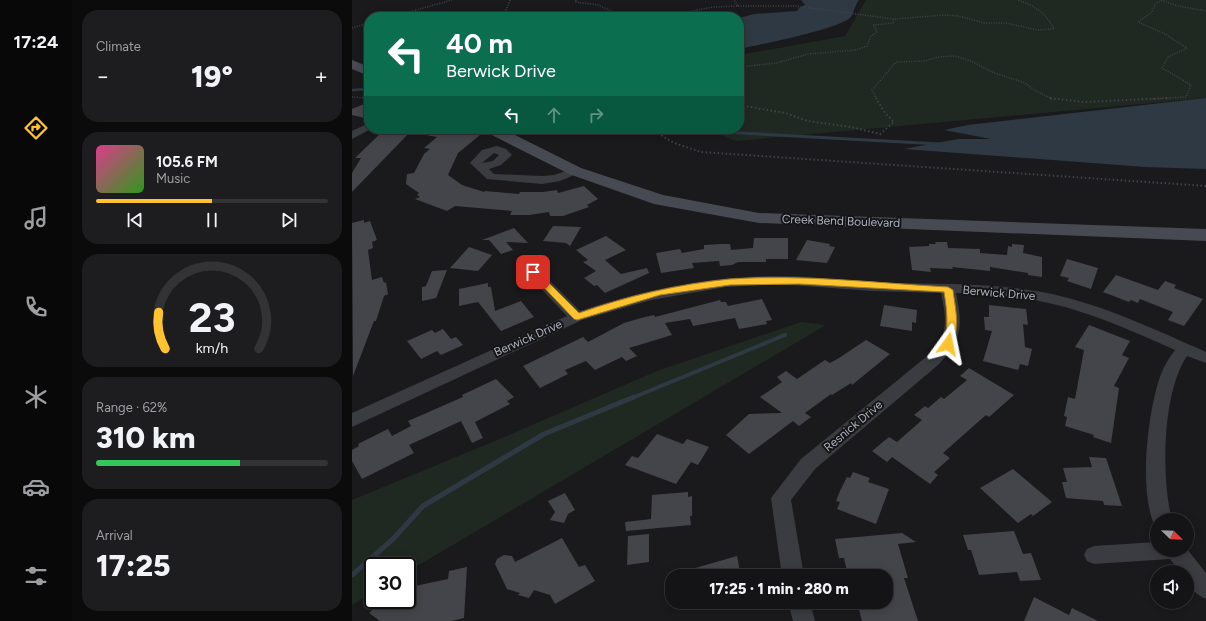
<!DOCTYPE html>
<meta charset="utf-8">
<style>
:root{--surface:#141416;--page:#1d1d1f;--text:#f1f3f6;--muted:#9d9ea1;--line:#333335;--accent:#ffc330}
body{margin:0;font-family:Figtree,sans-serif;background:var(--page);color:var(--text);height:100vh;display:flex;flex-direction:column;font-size:15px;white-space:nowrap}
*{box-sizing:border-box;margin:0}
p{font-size:13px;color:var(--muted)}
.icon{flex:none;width:22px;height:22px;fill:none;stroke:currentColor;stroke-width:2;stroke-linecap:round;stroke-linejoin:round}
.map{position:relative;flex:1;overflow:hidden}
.drawer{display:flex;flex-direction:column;gap:10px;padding:10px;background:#0b0b0c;width:280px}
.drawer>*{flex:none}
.banner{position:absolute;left:12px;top:12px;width:380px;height:122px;border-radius:16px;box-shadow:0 2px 10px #0003,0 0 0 1px var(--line);background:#0b6e4f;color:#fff;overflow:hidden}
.needle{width:26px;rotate:113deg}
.controls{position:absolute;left:798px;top:513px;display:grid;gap:8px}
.controls a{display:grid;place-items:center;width:44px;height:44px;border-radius:50%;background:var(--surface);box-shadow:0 2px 10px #0003,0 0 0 1px var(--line);font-size:20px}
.speed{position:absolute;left:12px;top:557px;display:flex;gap:8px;font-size:20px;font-weight:700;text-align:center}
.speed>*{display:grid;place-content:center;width:52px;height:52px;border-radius:50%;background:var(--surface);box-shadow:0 2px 10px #0003,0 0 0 1px var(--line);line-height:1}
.speed .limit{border:2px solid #111;border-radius:6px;background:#fff;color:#111}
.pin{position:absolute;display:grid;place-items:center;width:34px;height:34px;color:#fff;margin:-17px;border-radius:8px;box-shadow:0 2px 6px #0006}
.me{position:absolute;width:44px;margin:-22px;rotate:12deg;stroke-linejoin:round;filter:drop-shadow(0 0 3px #0008)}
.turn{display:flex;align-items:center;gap:14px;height:84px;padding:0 16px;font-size:18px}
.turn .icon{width:52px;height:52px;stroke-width:2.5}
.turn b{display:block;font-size:28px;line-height:34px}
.lanes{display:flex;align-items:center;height:38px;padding:0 16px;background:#0003;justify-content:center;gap:20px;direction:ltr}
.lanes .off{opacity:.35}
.big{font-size:30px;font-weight:800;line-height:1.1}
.drawer .card{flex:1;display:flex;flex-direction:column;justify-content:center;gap:6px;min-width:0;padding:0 14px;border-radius:16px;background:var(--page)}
.drawer .dial{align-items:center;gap:0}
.dial svg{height:104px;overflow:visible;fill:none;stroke:var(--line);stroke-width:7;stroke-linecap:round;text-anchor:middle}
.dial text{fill:var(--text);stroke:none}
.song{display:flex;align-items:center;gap:12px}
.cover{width:48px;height:48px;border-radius:6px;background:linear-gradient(135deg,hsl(330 70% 55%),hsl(110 70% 35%))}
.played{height:4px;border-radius:2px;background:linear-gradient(90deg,var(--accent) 50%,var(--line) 50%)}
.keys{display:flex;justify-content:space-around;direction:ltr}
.heat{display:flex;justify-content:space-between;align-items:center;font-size:22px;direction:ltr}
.charge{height:6px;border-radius:3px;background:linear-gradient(90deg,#34c759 62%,var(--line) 0)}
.trip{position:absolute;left:313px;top:569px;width:228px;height:40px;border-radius:16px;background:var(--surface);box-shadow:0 2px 10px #0003,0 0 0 1px var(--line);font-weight:800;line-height:40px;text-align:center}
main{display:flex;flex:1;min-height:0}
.menu{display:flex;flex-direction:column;width:72px;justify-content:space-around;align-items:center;background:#080809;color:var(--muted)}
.menu .icon{width:28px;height:28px}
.menu .current{color:var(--accent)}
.menu b{font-size:18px;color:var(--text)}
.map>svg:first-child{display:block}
</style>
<main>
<nav class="menu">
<b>17:24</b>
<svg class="icon current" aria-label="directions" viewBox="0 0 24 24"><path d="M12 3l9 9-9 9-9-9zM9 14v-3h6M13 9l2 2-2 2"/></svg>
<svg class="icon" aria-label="music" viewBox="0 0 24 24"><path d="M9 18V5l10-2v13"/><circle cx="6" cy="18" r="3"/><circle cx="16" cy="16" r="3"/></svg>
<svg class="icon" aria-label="phone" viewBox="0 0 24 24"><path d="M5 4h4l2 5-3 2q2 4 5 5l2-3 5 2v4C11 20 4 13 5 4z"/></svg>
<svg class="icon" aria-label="climate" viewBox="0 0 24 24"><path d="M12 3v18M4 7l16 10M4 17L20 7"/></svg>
<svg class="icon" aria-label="car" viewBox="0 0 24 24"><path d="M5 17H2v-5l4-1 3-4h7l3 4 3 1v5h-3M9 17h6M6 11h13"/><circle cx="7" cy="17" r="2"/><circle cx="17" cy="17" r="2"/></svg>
<svg class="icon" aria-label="filters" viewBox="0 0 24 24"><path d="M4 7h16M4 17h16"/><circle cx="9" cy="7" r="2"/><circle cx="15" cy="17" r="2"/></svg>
</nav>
<section class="drawer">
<div class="card"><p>Climate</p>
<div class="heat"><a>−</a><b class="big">19°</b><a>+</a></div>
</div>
<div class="card">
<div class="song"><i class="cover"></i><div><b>105.6 FM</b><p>Music</p></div></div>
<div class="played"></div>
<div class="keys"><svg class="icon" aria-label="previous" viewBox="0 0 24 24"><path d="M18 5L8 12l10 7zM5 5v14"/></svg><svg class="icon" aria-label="pause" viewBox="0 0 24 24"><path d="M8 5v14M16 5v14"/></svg><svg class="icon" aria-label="next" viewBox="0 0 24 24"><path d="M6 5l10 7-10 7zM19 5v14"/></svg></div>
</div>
<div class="card dial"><svg viewBox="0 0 100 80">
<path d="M14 69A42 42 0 1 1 86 69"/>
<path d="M14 69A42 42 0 0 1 9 41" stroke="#ffc330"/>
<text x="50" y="56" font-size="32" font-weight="700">23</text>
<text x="50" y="72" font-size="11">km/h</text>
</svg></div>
<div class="card"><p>Range · 62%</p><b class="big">310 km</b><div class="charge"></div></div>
<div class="card"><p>Arrival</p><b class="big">17:25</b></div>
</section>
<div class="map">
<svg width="854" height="621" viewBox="0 0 854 621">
<rect width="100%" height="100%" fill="#1a1a1d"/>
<path fill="#1f2921" d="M514,0H854V98L384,141L354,129H387V55L493,36Z
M449,322L474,325L55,572V566H21V592L0,605V500L143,441L305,371Z"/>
<path fill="#2e3943" d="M449,0H507C503,5 502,12 499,17C488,29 407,45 387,49V18L402,14L445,11L447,8L453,5Z
M854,98V169L793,167L552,149L606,139H639L592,130L616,125Z"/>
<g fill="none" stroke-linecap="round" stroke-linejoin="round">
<path stroke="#2e3943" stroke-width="2.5" d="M0,90L17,89"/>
<path stroke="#2e3943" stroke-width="3" d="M361,129L371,132L588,144"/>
<path stroke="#2e3943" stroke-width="4" d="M280,398L433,335"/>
<path stroke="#2e3943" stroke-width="5" d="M0,575L41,539L71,506L192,434L282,397"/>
</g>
<path fill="#44454a" d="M17,102V119L0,115V109Z
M33,129H61L0,192V173L9,158H3Z
M69,129H113L128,135L106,153L96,175L110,185L132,192L133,191L167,194L168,192H191L205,190L206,193L232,186L246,199L235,205L237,207L211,216H198L197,212L177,215H158L160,211L103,206L95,211L63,199L68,197L65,195L67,193L54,184L55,174L62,173L72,154L78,149L72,148L85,137L69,134Z
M12,220V223L18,221L25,240L20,242L21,248L16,250L20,280L30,277L32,283L34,282L36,294L32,296L24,321H22L1,376L0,223Z
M201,226L229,227L218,246L214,243L191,241Z
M162,228L176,243L154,242L161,250L149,254L137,240H130Z
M254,236L274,250L253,260L269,274L295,268L297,273L253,293L245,285L242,286L232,278L244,271L231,262L236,260L224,250Z
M402,238H436V259H414V262H386L380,265L368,266L367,261L340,263L342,268L309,273L304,253L328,249L330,253L352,249V245L368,244H378L379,250L401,248Z
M455,240L478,244L477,246L483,247L475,263L444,260Z
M583,242H595L596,248L628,249V253L655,255L656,246L660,247V244L672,245L671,253L690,257V277L676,275V273L638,267V271L600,267L601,269L578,268L579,272L560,270L557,247L577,246V244H584Z
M117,247L140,255L126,271L98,268Z
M715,259L746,268L739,289L715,281L717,278L708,276Z
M95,270L84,298L70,301V287L74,286L80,271Z
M764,275L806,290L813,281L824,285L822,288L851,299L832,326L816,320L821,312L788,299L786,303L779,300L777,302L751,292Z
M136,283V287H139L143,311L169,301L182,317L149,331L126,302L107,306V289Z
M410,299L420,320L414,321L415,324L387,329L383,318L341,326L338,319L313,323L320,335L277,348L285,356L274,361L270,357L243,370L234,361L213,370L216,374L188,388L171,366L231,337L236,342L272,323L289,318L302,315L303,317L368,300L369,302H374L376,306Z
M532,305L565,310L564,323L560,322V331L528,326Z
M637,305L674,309L676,325L671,324L673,347L680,349L676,366L668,364L666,370L631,361L640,331L633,330L632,317H637Z
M737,325L778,341L770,355L777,358L762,386L767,388L759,443L741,437L742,435L713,426L715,417L712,416L716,397L723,399L732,350L723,347Z
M91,329L99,339L104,337L111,345L89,355L85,351L69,359L55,341L80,330L83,333Z
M514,340L538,354L500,385L499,383L480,395L479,394L453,413L459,417L447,426L441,421L397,454L374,435L397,414L430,413L408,397L430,382L425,377L434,371L445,379L473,360L478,363L487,358Z
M617,368L662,395L637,417L634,415L591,453L598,458L582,472L586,475L578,484L540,457L535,462L520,451L537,437L545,442L570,420L562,415L573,406L576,408L589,397L592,399L615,380L608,376Z
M144,379L162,397L155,401L158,404L123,422L131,438L120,443L109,421L57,445L62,453L10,479L0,461V450L7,446L6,444L36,429L40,436L59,426L56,421L111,397L110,395Z
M305,434L331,444L335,439L357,447L346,465L339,462L324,484L273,465L280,456L286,458Z
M737,457L754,458L770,506L752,505L751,501L714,498L710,482H715L711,468L740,467Z
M661,469L700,502L681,516L679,514L666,523L628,488Z
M501,472L518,478L516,482L537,489L524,524L485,509L488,502L484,501L488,491L495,477L498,478Z
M336,492V497L340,496V516H338L339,525L274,531L273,522L299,519L300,495Z
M213,493L223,510L216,514L212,523L198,520L203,512L196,501Z
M662,531L671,554L679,553L689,580L668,581L665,572L627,575L619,550H616L611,535Z
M550,533L564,542L546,544L556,578H552L566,621H510L505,602H534V576H496L492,558H487L483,539Z
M297,534V562L275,565L276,536Z
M210,538L227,567L233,565L243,581L203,604L198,595L182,590L177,598L166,595L168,593L155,589L143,564L145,559L152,555L160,556L163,562Z
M385,556L389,576H326V573Z
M115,567L112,618L99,621H28L17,613L31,600H55V581L63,586L96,579L97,571Z
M682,597L717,615L720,608L746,621H672Z"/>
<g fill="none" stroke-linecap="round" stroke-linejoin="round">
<path stroke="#41434a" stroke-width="1.5" stroke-dasharray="1 1.5" stroke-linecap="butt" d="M158,0L154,10L161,17
M224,0L223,2L246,5L272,17
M809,0L826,6L854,11
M386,6H443L542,19
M39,17L100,0
M310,17L361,7L386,6L382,0
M0,28L17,23
M387,67L425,63L456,54L504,50L515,46L519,36L525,32L522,25L541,23L542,19L593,15L607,16L632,23H654L685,30L702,29C694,13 682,5 665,0
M0,97L17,98
M525,99L520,90L544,62L573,61L586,57L603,56L619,61L640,72L673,83L684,91L700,99
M798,99L834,97L839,85L810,68L816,57L835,48L813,34L786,22L800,12L803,4L810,0"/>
<path stroke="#41434a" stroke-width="2" stroke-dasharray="1.5 2.5" stroke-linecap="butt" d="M13,98H17
M698,98L732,102L818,98
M387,105L433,113L456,121L499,127L528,134L542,122L533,113L524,98
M299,129L322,143L349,152L854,186"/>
<path fill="#3b3c42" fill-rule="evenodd" d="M17,123V129H19L0,139V131Z
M145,146L154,149L160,155L149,165L137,169L142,174L190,176L202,175L223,168L229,171L227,173L208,181L190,184L135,179L118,163L130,150ZM142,153L147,155L141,161L130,163Z
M181,268L186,269L228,311C291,290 357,276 424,276C461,276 499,281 536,283C591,284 646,283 700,294C754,306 804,330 854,352V363L835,356C810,393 809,478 820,520H805V527L803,526C786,492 796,409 809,374C812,366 817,358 823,350C783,332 743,314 701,304C669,296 636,294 604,293C611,327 610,340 586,365L463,469L439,500L452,576H430L419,498L449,459L574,357C597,334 595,323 589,293L521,291L425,284L374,287L299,300L230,320L0,427V413L215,316L176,275L174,272L176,269Z
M805,542V550L835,549L854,573V599C842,594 835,585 835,572H828L818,559L742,564L735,561L732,555L735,549L742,546Z
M436,602H458L463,621H441Z"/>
<path fill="#484a53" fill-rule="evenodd" d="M0,60L17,67V76L0,69Z
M132,129H151L229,168L311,195L407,213L854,229V241L407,223L302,204L217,174L134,132Z"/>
</g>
<path fill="#ffc330" stroke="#a67f1f" d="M181,269L184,270L227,313C275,296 327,284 378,279C450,274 524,283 596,287L601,290C603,308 609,329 599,346H592L591,344C597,326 595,310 592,292L447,284L378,285L308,295L225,320L222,319L178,273V270Z"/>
<g text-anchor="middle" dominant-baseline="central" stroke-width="4" stroke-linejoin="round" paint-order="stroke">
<g font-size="12" fill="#acb0be" stroke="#151518">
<text transform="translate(489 221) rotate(2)">Creek Bend Boulevard</text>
<text transform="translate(647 293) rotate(5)">Berwick Drive</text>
<text transform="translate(176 338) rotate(-24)">Berwick Drive</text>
<text transform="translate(501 426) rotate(-40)">Resnick Drive</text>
</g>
</g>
</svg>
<div class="controls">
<a><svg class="needle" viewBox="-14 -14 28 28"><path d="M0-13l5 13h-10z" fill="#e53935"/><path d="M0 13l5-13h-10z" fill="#9d9ea1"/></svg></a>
<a><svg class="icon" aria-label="sound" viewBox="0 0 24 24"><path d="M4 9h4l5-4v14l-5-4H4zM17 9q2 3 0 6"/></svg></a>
</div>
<div class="speed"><div class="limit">30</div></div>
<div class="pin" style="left:181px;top:272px;background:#d93025"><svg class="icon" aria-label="arrive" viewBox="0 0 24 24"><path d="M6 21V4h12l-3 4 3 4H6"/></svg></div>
<svg class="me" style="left:596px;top:344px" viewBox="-20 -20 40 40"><path d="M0-17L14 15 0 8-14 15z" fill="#ffc330" stroke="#fff" stroke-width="4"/></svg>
<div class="trip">17:25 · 1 min · 280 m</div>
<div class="banner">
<div class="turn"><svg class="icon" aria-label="left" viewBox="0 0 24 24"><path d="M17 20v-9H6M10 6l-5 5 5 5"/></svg><div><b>40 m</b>Berwick Drive</div></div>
<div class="lanes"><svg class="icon" aria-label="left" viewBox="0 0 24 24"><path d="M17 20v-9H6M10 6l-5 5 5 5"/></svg><svg class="icon off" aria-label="ahead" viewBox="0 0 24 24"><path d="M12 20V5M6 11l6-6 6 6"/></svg><svg class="icon off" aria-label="right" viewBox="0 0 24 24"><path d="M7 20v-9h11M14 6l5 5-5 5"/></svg></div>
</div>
</div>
</main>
